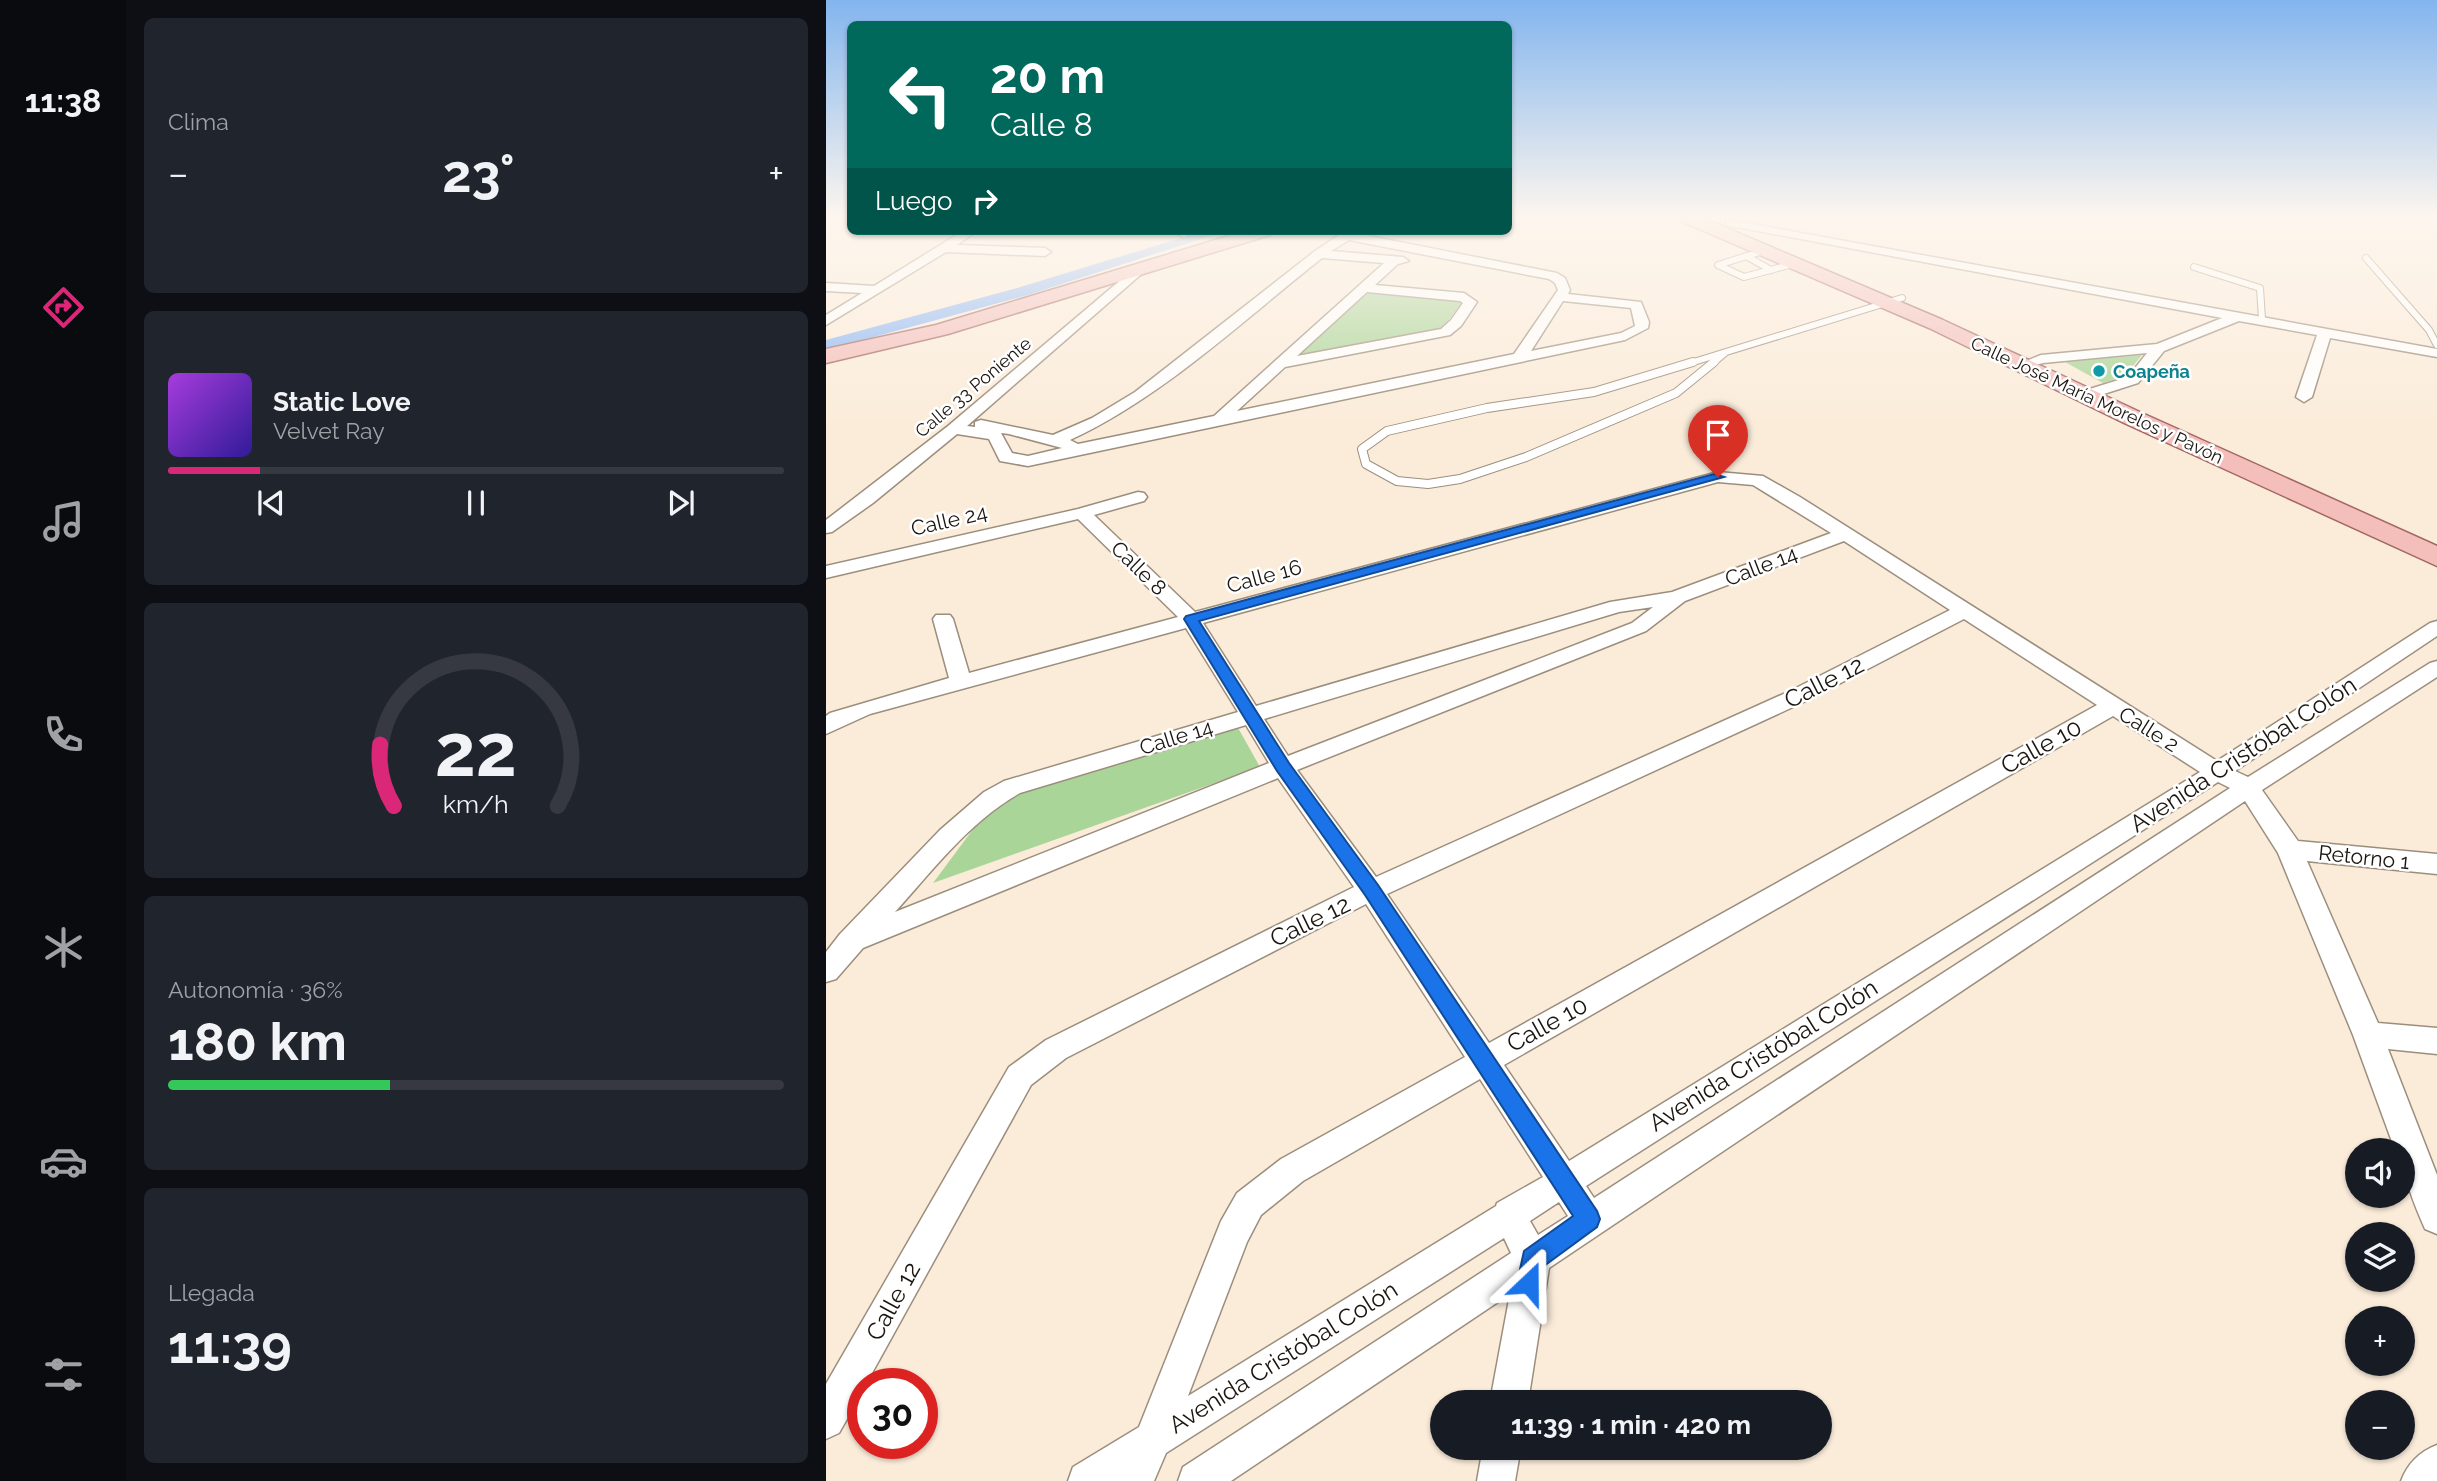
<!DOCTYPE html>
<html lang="es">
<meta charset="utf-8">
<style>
:root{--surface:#171b24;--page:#20242c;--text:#f1f3f6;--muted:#9ea1a6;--line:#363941;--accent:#db2777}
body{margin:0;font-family:Raleway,sans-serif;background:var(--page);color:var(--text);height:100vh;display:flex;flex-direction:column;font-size:26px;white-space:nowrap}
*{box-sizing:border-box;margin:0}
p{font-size:23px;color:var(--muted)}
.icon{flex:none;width:38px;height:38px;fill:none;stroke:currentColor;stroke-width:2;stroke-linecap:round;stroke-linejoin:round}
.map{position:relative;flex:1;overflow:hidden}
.panel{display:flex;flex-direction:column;gap:18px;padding:18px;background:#0d0f14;width:700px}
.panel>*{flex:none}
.guide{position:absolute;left:21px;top:21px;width:665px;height:214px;border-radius:10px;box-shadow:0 2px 5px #0004;background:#00695c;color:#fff;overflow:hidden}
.controls{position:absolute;left:1519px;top:1138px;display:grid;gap:14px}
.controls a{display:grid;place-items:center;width:70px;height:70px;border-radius:50%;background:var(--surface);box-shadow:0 2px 5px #0004;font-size:35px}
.speed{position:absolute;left:21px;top:1368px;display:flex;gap:14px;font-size:35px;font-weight:700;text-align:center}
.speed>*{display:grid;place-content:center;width:91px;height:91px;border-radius:50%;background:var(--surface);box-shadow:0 2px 5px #0004;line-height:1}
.speed .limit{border:10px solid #d22;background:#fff;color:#111}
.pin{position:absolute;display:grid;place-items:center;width:60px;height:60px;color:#fff;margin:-72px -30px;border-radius:50% 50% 50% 0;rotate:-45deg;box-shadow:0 0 7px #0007}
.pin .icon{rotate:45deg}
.me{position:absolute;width:77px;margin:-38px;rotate:23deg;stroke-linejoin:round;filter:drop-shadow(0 0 5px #0008)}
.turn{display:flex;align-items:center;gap:24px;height:147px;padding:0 28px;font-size:32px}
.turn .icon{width:91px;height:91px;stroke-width:2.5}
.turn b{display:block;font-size:49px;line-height:60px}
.then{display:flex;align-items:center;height:66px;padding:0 28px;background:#0003;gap:14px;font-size:26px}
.big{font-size:52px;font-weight:700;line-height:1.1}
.panel .card{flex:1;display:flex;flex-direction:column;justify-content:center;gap:10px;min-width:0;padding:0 24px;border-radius:10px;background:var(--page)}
.panel .dial{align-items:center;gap:0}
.dial svg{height:182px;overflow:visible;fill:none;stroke:var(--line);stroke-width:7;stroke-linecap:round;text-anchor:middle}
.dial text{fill:var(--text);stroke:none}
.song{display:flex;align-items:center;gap:21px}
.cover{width:84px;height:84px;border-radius:10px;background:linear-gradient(135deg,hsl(280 70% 55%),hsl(250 70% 35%))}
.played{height:7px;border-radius:4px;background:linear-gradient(90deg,var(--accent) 15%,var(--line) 15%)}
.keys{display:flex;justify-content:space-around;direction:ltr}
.heat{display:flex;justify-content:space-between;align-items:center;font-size:38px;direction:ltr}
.charge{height:10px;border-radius:5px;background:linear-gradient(90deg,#34c759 36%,var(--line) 0)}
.trip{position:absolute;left:604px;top:1390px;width:402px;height:70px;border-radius:35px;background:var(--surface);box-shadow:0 2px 5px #0004;font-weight:700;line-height:70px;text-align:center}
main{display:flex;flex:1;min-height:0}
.tabs{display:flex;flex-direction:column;width:126px;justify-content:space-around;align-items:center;background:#090b0e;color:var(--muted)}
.tabs .icon{width:49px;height:49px}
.tabs .selected{color:var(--accent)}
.tabs b{font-size:32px;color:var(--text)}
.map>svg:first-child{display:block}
</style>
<main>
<nav class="tabs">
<b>11:38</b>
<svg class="icon selected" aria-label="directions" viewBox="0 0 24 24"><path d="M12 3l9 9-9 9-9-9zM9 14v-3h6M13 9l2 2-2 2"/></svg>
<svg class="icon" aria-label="music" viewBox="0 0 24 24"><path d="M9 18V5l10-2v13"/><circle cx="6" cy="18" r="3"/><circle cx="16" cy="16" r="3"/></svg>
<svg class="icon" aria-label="phone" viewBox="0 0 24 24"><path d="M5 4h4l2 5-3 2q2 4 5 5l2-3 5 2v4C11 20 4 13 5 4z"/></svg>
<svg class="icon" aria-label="climate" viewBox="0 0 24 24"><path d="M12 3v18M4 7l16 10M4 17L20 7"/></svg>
<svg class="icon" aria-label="car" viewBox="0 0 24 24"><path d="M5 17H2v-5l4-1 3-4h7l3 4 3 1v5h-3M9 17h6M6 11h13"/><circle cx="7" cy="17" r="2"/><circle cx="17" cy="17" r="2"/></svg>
<svg class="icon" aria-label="filters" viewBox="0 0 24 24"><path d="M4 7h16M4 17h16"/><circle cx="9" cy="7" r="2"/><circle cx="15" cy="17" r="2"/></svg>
</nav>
<section class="panel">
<div class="card"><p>Clima</p>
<div class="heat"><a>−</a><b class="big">23°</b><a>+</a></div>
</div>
<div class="card">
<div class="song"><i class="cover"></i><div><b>Static Love</b><p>Velvet Ray</p></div></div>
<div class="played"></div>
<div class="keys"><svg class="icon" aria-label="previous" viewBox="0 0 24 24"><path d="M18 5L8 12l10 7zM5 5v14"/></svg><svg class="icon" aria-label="pause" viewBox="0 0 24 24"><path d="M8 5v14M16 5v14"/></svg><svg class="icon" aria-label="next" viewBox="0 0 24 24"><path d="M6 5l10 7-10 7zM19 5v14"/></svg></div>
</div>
<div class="card dial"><svg viewBox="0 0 100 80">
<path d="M14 69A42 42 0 1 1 86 69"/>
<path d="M14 69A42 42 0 0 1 8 42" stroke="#db2777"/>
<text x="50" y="56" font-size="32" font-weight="700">22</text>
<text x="50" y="72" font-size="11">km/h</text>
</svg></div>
<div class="card"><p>Autonomía · 36%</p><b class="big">180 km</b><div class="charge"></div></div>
<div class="card"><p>Llegada</p><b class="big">11:39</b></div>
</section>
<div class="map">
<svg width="1611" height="1481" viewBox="0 0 1611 1481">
<rect width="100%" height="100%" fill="#fbecda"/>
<path fill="#aad598" d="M540,291L638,300L614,331L467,359Z
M1316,355L1299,376L1277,383L1239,362Z
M411,726L434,767L107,883L168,801Z"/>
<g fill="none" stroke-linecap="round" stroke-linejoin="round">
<path fill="#8cb7f6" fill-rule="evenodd" d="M378,231H399L202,295L0,350V340L191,288Z"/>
<defs>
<path id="service-far1" d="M937,251L892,265L918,277L967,264
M920,256L945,270
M1540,258L1603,330L1611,345
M1368,267L1434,288L1436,319
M861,364L1076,298
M886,364L899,353"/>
<path id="service" d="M867,362L768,392L661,408L561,431L536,449L540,464L571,481L602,484L634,479L700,457L850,393L888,362"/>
<path id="minor" d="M904,220L1611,349V357L1504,338L1486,397L1478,402L1470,397L1491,335L1413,321L1338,351L1312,383L1259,400L1254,398L1251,395L1254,392L1302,377L1321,353L1217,363L1197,369L1190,365L1215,355L1331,344L1396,318L900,225V221Z
M137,231H151L131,245L219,248L225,252L219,256L120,252L0,325V315L36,293L0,291V283L48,286Z
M355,231H368L358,238L352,234Z
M523,232L731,273L739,278L744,290L742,294L815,302L823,322L822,328L799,340L202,466L174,461L163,439L131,434L47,503L6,532L0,533V520L122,426L310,267H318L320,270L141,426L149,427V422L155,420L227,435L266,418L309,392L489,251L513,235ZM523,240L723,279L729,283L732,290L688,354L411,411L459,367L624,335L635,326L651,302L638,293L549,285L572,264L583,261L577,257L505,251ZM496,258L558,263L388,416L252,444L244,440C337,397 416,321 496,258ZM541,292L634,301L637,303L625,320L615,329L471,356ZM737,301L805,308L809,326L795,333L705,351ZM175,433L183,434L236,448L202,456L186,453Z
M892,472L937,476L974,497L1391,761L1604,623L1611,621V636L1409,771L1422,777L1604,663L1611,661V677L1436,790L1472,841L1611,854V874L1481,861L1552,1023L1611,1028V1054L1562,1049L1611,1175V1234L1599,1229C1588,1204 1577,1178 1577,1150H1569L1527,1035L1452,853L1419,801L723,1268L702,1402H664L684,1294L405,1481H352L357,1467L685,1253L678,1238L340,1453L328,1481H242L247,1467L313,1427L395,1221L411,1193L455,1159L639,1057L540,904L240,1058L205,1085L40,1384H37V1391L13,1433L0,1439V1384L183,1067L220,1040L528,887L452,778L37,948L10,979L0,982V952L14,934L114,830L158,792L178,781L412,712L360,628L44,714L0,734V716L4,713L123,678L107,619L110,615H124L127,619L143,673L352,617L252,519L0,578V566L252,509L312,492L318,493L321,497L318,501L268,515L369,612ZM892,482L927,485L1005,533L846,592L784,602L430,706L377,623ZM1018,541L1124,610L964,691L550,877L471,770L820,631L859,601ZM827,607L806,623L462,756L438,719L793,612ZM1138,619L1271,705L663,1043L561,894L980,701ZM1287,716L1374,772L743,1161L678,1065ZM420,725L443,763L69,912C107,870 144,821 194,793ZM1392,782L1404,788L768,1198L760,1186ZM654,1079L717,1177L671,1203L670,1206L362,1396L421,1242L435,1215L477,1181ZM733,1202L742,1216L712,1235L704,1221Z
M1611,1445V1481H1575C1582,1463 1593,1452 1611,1445Z
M657,1447H695L689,1481H651Z"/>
<path id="primary" d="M854,218H877L1117,320L1316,413L1611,546V566L1298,423L1103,328L857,222Z
M419,231H447L444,235L122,334L0,363V349L110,325Z"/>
</defs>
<use href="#service-far1" stroke="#9c8e7d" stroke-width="8"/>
<use href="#service" stroke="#9c8e7d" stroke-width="10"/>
<use href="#minor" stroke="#9c8e7d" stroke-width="3"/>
<use href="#primary" stroke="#a36761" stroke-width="3"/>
<use href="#service-far1" stroke="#fff" stroke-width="6"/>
<use href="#service" stroke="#fff" stroke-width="8"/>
<use href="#minor" fill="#fff" fill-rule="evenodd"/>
<use href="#primary" fill="#f4bebb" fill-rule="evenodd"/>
</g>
<linearGradient id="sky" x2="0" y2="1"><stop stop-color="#83b5ee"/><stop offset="0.51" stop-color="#fdf6ee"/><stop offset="1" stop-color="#fdf6ee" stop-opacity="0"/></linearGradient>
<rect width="1611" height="425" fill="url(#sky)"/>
<path fill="#1a73e8" stroke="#114b97" stroke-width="2" d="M888,474L898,477L373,621L463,763L552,885L771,1211L774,1219L771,1227L718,1266L712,1292L703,1296L694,1292L691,1283L698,1251L747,1216L539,895L451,771L358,619L360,616Z"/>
<circle fill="#0f9aa8" stroke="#fff" stroke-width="2.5" cx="1273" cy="371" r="7"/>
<g text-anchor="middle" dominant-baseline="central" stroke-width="5" stroke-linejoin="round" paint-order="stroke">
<g font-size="18" font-weight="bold" fill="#0d838f" stroke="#fff" text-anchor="start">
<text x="1287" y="371">Coapeña</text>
</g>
<g font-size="18" fill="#1b150f" stroke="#fff">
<text transform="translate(147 387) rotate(-40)">Calle 33 Poniente</text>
<text transform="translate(1271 400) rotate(25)">Calle José María Morelos y Pavón</text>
</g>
<g font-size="21" fill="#1b150f" stroke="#fff">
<text transform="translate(123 520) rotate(-13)">Calle 24</text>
<text transform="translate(935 566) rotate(-21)">Calle 14</text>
<text transform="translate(313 568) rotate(44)">Calle 8</text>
<text transform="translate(438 576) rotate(-15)">Calle 16</text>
<text transform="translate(1323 729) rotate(32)">Calle 2</text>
<text transform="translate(350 737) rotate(-17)">Calle 14</text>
<text transform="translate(1538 857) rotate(6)">Retorno 1</text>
</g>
<g font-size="24" fill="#1b150f" stroke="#fff">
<text transform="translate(998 682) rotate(-27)">Calle 12</text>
<text transform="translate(1215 746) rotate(-29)">Calle 10</text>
<text transform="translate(1417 754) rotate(-33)">Avenida Cristóbal Colón</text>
<text transform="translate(484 921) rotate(-26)">Calle 12</text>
<text transform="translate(721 1024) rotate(-29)">Calle 10</text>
<text transform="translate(937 1055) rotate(-32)">Avenida Cristóbal Colón</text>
<text transform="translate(67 1301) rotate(-61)">Calle 12</text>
<text transform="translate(457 1357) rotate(-32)">Avenida Cristóbal Colón</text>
</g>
</g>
</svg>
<div class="controls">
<a><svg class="icon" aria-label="sound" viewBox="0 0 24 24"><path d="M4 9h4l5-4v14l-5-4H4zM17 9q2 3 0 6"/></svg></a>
<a><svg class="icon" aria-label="layers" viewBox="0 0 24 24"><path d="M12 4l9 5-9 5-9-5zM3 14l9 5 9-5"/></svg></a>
<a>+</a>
<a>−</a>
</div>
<div class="speed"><div class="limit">30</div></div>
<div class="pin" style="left:892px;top:477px;background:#d93025"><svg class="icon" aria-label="arrive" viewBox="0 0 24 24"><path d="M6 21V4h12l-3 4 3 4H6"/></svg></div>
<svg class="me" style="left:703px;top:1283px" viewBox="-20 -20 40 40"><path d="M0-17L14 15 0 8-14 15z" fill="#1a73e8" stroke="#fff" stroke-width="4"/></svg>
<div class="trip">11:39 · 1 min · 420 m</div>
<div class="guide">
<div class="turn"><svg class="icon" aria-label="left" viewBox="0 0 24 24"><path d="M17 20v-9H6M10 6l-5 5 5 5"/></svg><div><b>20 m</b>Calle 8</div></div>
<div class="then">Luego<svg class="icon" aria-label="right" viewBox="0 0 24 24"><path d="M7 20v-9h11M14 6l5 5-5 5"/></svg></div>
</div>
</div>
</main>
